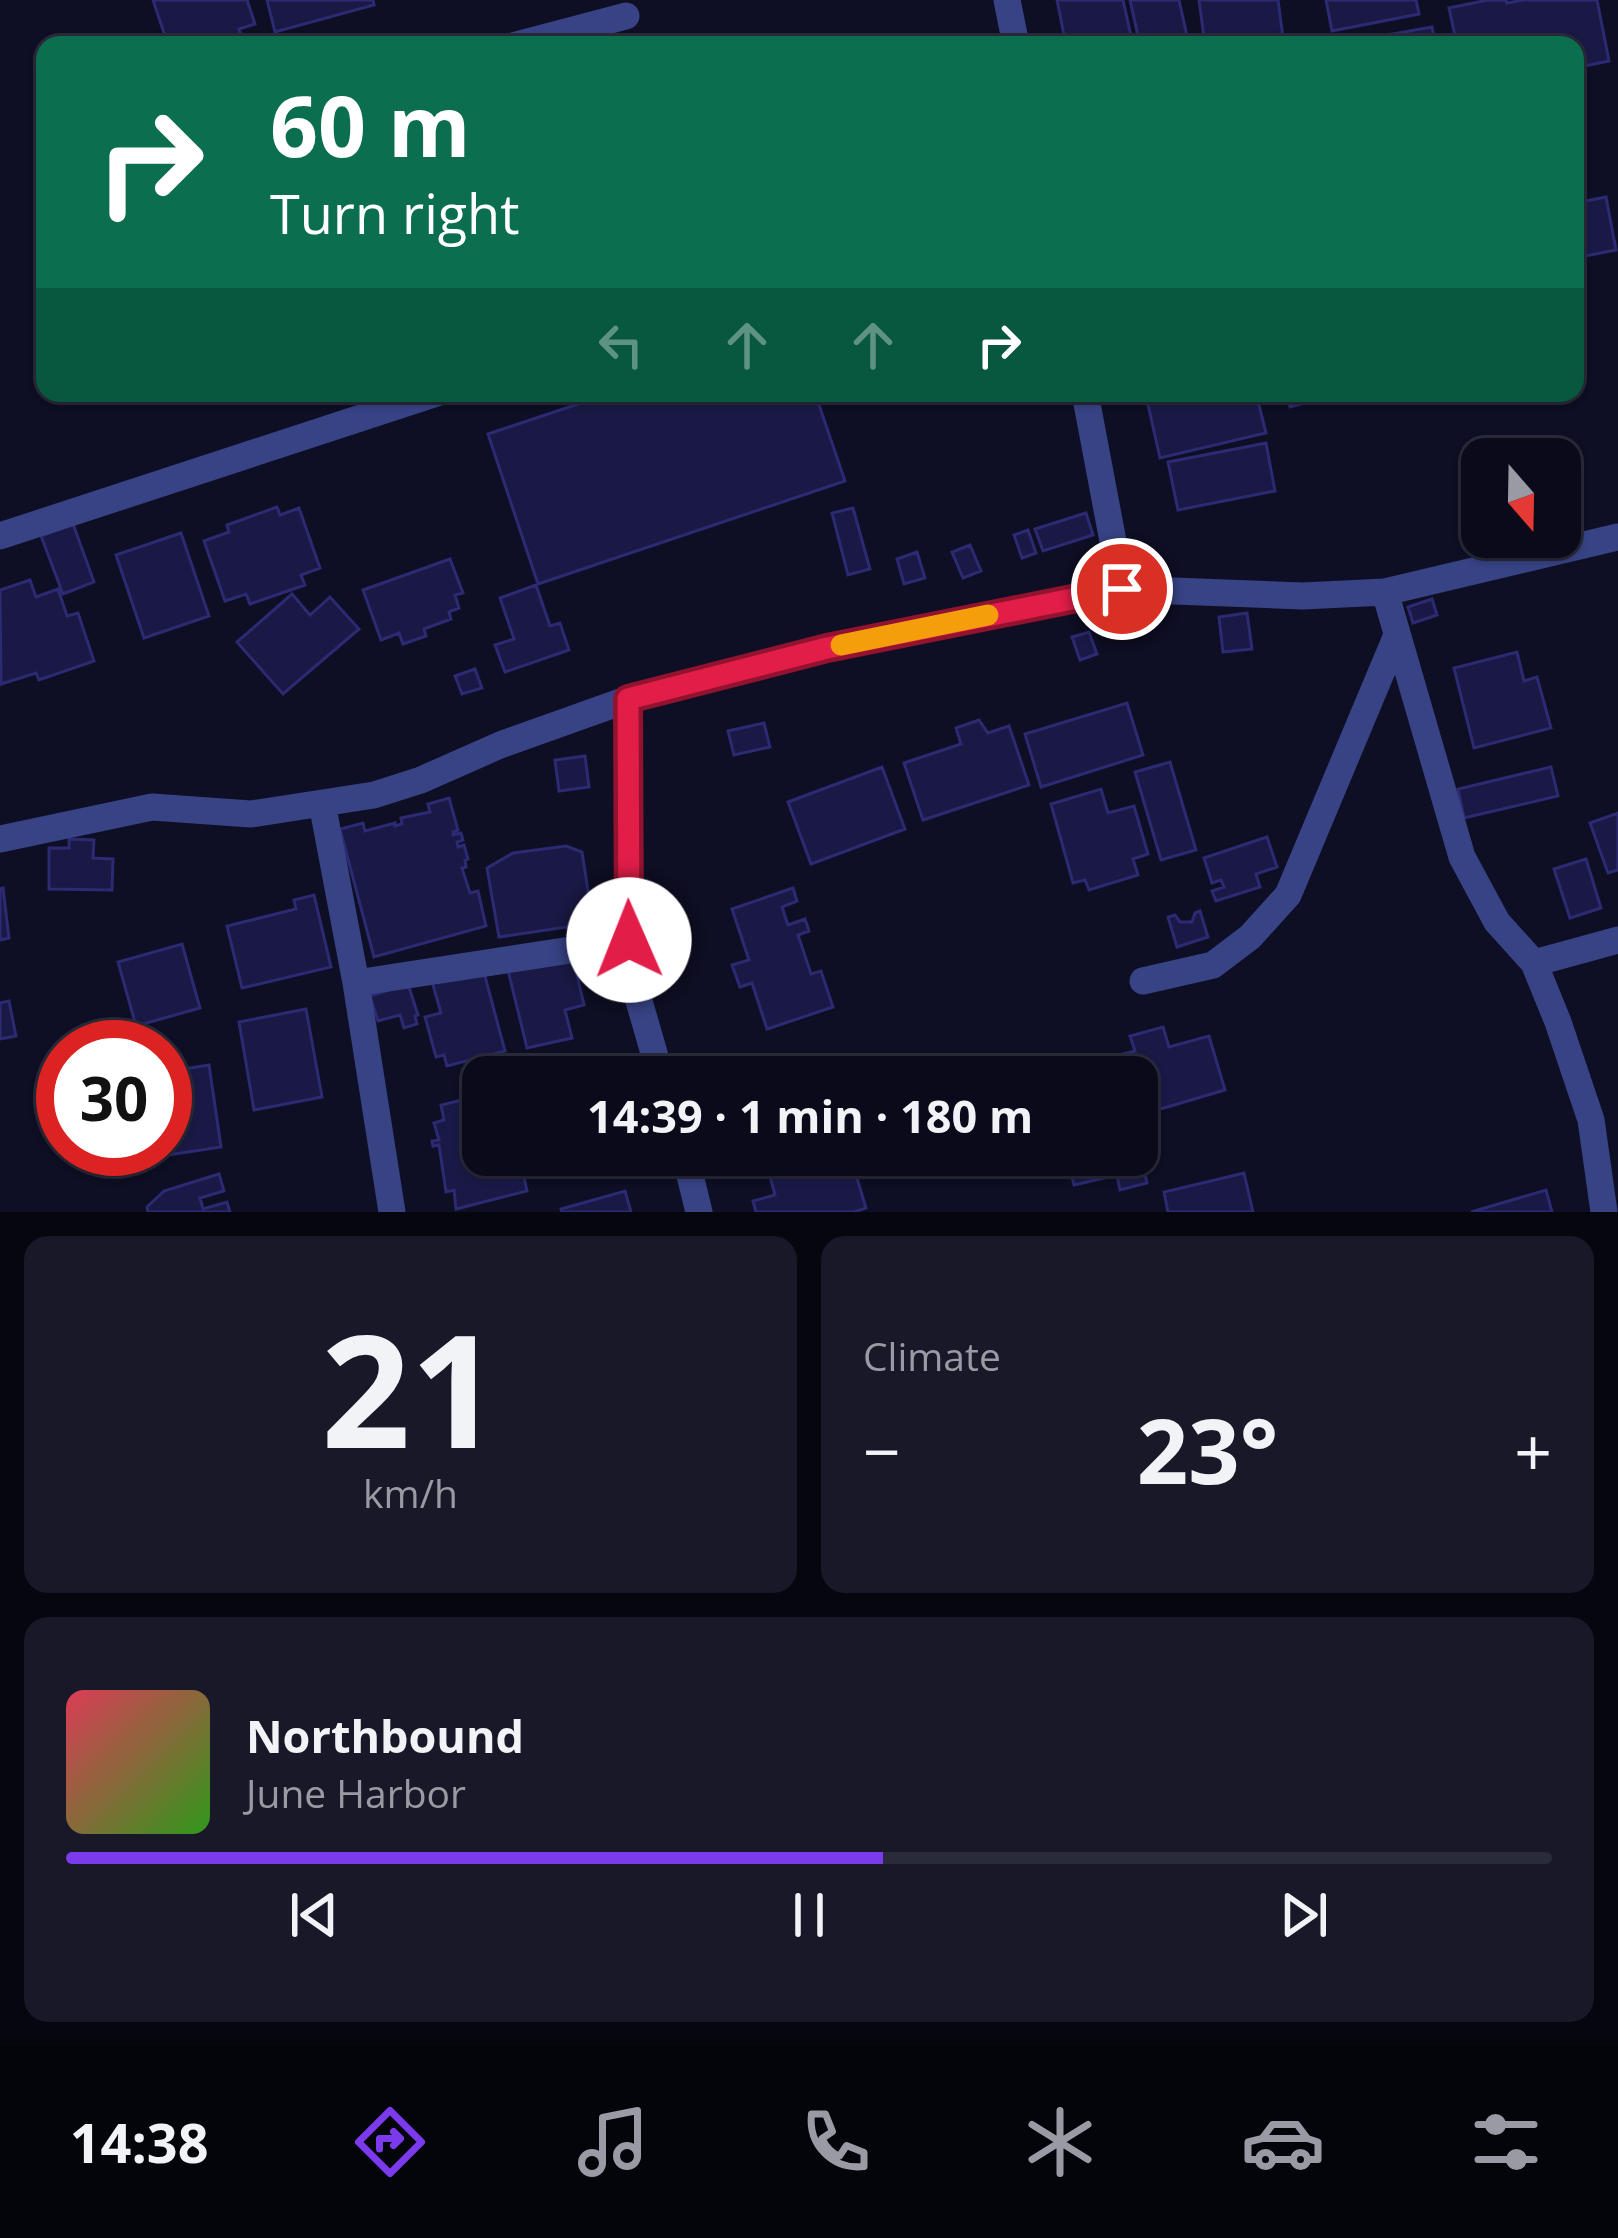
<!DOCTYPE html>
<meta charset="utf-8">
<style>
:root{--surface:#0a0a1b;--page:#181828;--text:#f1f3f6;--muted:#999aa3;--line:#2a2b3a;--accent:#7c3aed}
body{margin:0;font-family:"Open Sans",sans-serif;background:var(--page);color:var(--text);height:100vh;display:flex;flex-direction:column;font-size:45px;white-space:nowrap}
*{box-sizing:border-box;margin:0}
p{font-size:39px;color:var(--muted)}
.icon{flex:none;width:66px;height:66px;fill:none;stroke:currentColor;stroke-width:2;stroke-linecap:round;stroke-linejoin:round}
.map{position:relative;height:1212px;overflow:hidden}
.sheet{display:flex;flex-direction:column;gap:24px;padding:24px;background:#06060f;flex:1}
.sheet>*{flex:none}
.guide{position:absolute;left:36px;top:36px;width:1548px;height:366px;border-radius:24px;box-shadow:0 3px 9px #0004,0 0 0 3px var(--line);background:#0b6e4f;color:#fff;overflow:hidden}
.needle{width:78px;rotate:160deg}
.fabs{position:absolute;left:1461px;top:438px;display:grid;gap:24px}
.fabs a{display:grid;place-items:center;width:120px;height:120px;border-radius:24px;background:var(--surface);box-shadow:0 3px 9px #0004,0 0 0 3px var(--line);font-size:60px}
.speed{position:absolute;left:36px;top:1020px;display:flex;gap:24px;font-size:60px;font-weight:700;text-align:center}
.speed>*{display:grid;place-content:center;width:156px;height:156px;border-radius:50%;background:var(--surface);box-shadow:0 3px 9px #0004,0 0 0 3px var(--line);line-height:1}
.speed .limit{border:18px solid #d22;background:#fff;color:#111}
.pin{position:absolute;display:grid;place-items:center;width:102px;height:102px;color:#fff;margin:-51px;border:6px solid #fff;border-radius:50%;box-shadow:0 3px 12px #0007}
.me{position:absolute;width:132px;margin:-66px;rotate:359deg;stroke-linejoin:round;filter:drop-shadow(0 0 9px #0008)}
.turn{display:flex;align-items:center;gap:42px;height:252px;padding:0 36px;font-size:54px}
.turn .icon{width:156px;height:156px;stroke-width:2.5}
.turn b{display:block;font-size:84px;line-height:102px}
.lanes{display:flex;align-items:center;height:114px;padding:0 36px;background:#0003;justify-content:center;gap:60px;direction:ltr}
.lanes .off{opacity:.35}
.big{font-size:90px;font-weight:700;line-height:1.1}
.sheet .card{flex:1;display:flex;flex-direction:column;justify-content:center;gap:18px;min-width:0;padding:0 42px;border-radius:24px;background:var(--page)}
.sheet .dial{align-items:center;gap:0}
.dial b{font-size:156px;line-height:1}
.song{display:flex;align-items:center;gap:36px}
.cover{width:144px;height:144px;border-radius:18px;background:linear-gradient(135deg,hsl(350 70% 55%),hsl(110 70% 35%))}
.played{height:12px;border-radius:6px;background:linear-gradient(90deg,var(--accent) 55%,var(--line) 55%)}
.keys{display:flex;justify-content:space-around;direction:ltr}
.heat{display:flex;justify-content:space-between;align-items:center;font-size:66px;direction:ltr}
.sheet .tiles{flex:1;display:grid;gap:24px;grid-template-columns:1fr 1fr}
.card:last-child{grid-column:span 2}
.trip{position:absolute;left:462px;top:1056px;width:696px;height:120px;border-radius:24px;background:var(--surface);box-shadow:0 3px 9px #0004,0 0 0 3px var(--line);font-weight:700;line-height:120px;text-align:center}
.menu{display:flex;height:192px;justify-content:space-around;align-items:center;background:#04040b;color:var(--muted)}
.menu .icon{width:84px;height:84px}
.menu .current{color:var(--accent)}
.menu b{font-size:54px;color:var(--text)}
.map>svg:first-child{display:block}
</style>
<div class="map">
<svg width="1618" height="1212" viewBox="0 0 1618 1212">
<rect width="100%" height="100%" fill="#0e0e24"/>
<path fill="#1a1946" stroke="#2b2a72" stroke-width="3" d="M153,0H247L255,24L239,29L243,40L228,45H168Z
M267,0H373L374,5L275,32Z
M1057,0H1123L1133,45H1066Z
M1130,0H1179L1189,45H1140Z
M1199,0H1278L1283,37L1205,45Z
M1326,0H1416L1419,14L1332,31Z
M1488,0H1506L1507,3L1523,0H1597L1609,61L1575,68V45H1457L1449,8Z
M1432,27L1435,45H1347V42Z
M1606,197L1616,250L1575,258V203Z
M611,393H815L845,481L538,584L488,434Z
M1169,393H1256L1266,433L1160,458L1147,400Z
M1287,393H1343L1290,407Z
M1266,443L1275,491L1178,510L1168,462Z
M277,507L280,515L299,508L320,568L301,575L305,585L250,604L246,594L225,601L204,541L229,532L227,525Z
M853,508L870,569L848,575L832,513Z
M1086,513L1093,535L1043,551L1035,529Z
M73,524L94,582L63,594L41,536Z
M1028,530L1036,553L1022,558L1014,535Z
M181,533L209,616L144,638L116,555Z
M970,545L981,571L963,578L952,552Z
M917,552L925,578L904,584L897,559Z
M450,559L463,593L455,595L459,608L449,612L451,619L424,629L426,636L403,644L399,633L381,640L363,590Z
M30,580L36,597L58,589L67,616L78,613L94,661L39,680L36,673L1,684L0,590Z
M536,585L550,626L560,623L569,650L505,672L495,645L514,639L500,598Z
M292,594L310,615L330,597L359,629L283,694L237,642Z
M1432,599L1437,615L1413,623L1408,607Z
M1247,613L1252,649L1223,652L1219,617Z
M1089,632L1097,654L1080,660L1072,637Z
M1517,652L1524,681L1537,677L1551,728L1474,748L1454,668Z
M475,669L482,688L462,694L455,676Z
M1127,703L1143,755L1041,787L1025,734Z
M979,720L988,733L1009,726L1029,785L923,820L904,763L961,744L956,728Z
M764,723L770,747L734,755L728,731Z
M585,756L589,787L559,791L555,760Z
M1170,762L1196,850L1161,860L1135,772Z
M882,767L905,829L811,864L788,802Z
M1551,767L1558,796L1464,818L1458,789Z
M1101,789L1108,813L1134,806L1148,854L1133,859L1138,875L1089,890L1085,880L1073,883L1051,804Z
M449,798L458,830L453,832V835L461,833L463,840L457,842L458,847L464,845L468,859L465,860L466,867L462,868L470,893L478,891L486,926L374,957L340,829L363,823L365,831L395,823V826L402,824L401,818L430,812L428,804Z
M1618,813V870L1608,873L1590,823Z
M1267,837L1277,867L1256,874L1260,887L1216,901L1212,891L1224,887L1221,880L1212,883L1204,858Z
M69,839L94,840L93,858L113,859L112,890L49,889V848H69Z
M566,846L582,852L593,923L499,937L487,868L513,853Z
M1586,859L1601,908L1570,918L1554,869Z
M3,888L9,938L0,940V889Z
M793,888L797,901L782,907L788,925L805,919L809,931L798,935L811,974L821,971L833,1007L767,1029L752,983L740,987L732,965L749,960L732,909Z
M314,895L331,967L242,988L227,926L296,909L294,900Z
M1200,911L1208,937L1177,947L1168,917L1175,915L1180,922H1192L1195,913Z
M182,944L200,1008L136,1026L118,962Z
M573,958L584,1005L565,1010L572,1038L527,1048L507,966Z
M483,969L505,1051L447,1066L444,1055L436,1057L425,1017L441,1013L431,978Z
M408,984L418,1015L415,1016L417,1024L404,1028L400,1015L378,1021L370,996Z
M9,1001L16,1036L0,1039V1003Z
M306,1009L322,1097L254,1110L239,1022Z
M1163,1027L1169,1047L1209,1036L1225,1090L1137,1116V1077H1126L1119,1055L1135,1051L1130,1036Z
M209,1065L221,1147L128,1161L126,1149H165V1072Z
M483,1095V1155H519L527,1191L456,1209L454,1190L446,1192L439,1145L433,1146L432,1141L439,1140L434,1123L444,1120L441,1105Z
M1137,1143L1147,1183L1120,1190L1117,1175L1074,1185L1066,1155H1137Z
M816,1155H850L866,1208L854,1212H756L753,1201L775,1195L768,1169Z
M1244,1173L1253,1212H1168L1164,1192Z
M219,1174L224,1191L200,1198L203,1209L227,1202L230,1212H148L147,1207L164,1191Z
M1546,1190L1552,1212H1471Z
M625,1191L631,1212H562L561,1209Z"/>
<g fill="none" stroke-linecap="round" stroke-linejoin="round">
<path stroke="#374385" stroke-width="27" d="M1007,0L1016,45
M516,45L626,16
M1085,393L1122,589
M0,536L437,393
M1385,592L1462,857L1497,922L1534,963L1558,1022L1591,1120L1604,1212
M629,699L630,970L661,1077
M322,803L356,983L392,1212
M0,839L152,807L251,814L374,795L421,780L500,745L629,699L827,648L1122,589L1303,596L1385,592L1618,537
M1534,963L1618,940
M1143,981L1213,965L1250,937L1288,895L1397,635
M356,983L629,941
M685,1155L699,1212"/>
</g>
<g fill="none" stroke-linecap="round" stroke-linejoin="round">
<defs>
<path id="route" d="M629,940L628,699L827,648L1122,589"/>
</defs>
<use href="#route" stroke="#92132f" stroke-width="30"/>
<use href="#route" stroke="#e11d48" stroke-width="21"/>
<path stroke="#f59e0b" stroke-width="21" d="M841,645L988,615"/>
</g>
</svg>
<div class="fabs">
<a><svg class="needle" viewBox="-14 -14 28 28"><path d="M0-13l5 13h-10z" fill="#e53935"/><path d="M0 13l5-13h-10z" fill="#999aa3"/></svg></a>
</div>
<div class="speed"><div class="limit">30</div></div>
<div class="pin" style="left:1122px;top:589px;background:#d93025"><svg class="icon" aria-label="arrive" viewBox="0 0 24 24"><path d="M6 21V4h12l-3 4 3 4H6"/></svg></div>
<svg class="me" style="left:629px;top:940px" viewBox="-20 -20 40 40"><circle r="19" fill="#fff"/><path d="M0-13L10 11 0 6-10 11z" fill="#e11d48"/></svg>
<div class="trip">14:39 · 1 min · 180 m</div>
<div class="guide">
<div class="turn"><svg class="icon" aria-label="right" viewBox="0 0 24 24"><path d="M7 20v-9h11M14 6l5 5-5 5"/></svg><div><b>60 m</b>Turn right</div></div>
<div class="lanes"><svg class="icon off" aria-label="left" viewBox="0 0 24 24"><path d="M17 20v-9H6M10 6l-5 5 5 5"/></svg><svg class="icon off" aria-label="ahead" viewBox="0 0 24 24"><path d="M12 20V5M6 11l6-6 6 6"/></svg><svg class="icon off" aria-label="ahead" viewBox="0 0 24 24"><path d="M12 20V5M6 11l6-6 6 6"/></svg><svg class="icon" aria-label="right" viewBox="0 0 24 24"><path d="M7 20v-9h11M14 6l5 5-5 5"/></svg></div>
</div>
</div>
<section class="sheet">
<div class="tiles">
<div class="card dial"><b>21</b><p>km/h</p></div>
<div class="card"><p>Climate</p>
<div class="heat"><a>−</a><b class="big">23°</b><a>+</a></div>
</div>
<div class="card">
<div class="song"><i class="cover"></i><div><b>Northbound</b><p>June Harbor</p></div></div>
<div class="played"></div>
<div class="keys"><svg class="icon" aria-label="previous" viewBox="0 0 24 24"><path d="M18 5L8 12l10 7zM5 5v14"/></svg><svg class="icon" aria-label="pause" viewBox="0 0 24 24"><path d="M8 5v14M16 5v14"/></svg><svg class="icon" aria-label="next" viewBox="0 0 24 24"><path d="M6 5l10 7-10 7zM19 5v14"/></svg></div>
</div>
</div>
</section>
<nav class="menu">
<b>14:38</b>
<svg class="icon current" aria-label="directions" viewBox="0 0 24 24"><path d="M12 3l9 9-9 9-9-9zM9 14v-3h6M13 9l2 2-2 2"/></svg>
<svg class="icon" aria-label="music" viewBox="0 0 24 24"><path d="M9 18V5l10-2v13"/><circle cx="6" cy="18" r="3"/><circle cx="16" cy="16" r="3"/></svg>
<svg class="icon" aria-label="phone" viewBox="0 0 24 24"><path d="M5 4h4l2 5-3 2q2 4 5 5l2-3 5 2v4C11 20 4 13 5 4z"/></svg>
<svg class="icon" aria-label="climate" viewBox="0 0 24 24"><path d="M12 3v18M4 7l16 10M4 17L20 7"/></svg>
<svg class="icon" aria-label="car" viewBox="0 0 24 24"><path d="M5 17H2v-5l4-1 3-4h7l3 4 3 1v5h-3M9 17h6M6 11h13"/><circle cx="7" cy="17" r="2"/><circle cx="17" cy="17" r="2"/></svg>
<svg class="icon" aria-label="filters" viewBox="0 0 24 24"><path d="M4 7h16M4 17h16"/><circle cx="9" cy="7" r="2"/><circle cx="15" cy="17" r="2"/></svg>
</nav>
